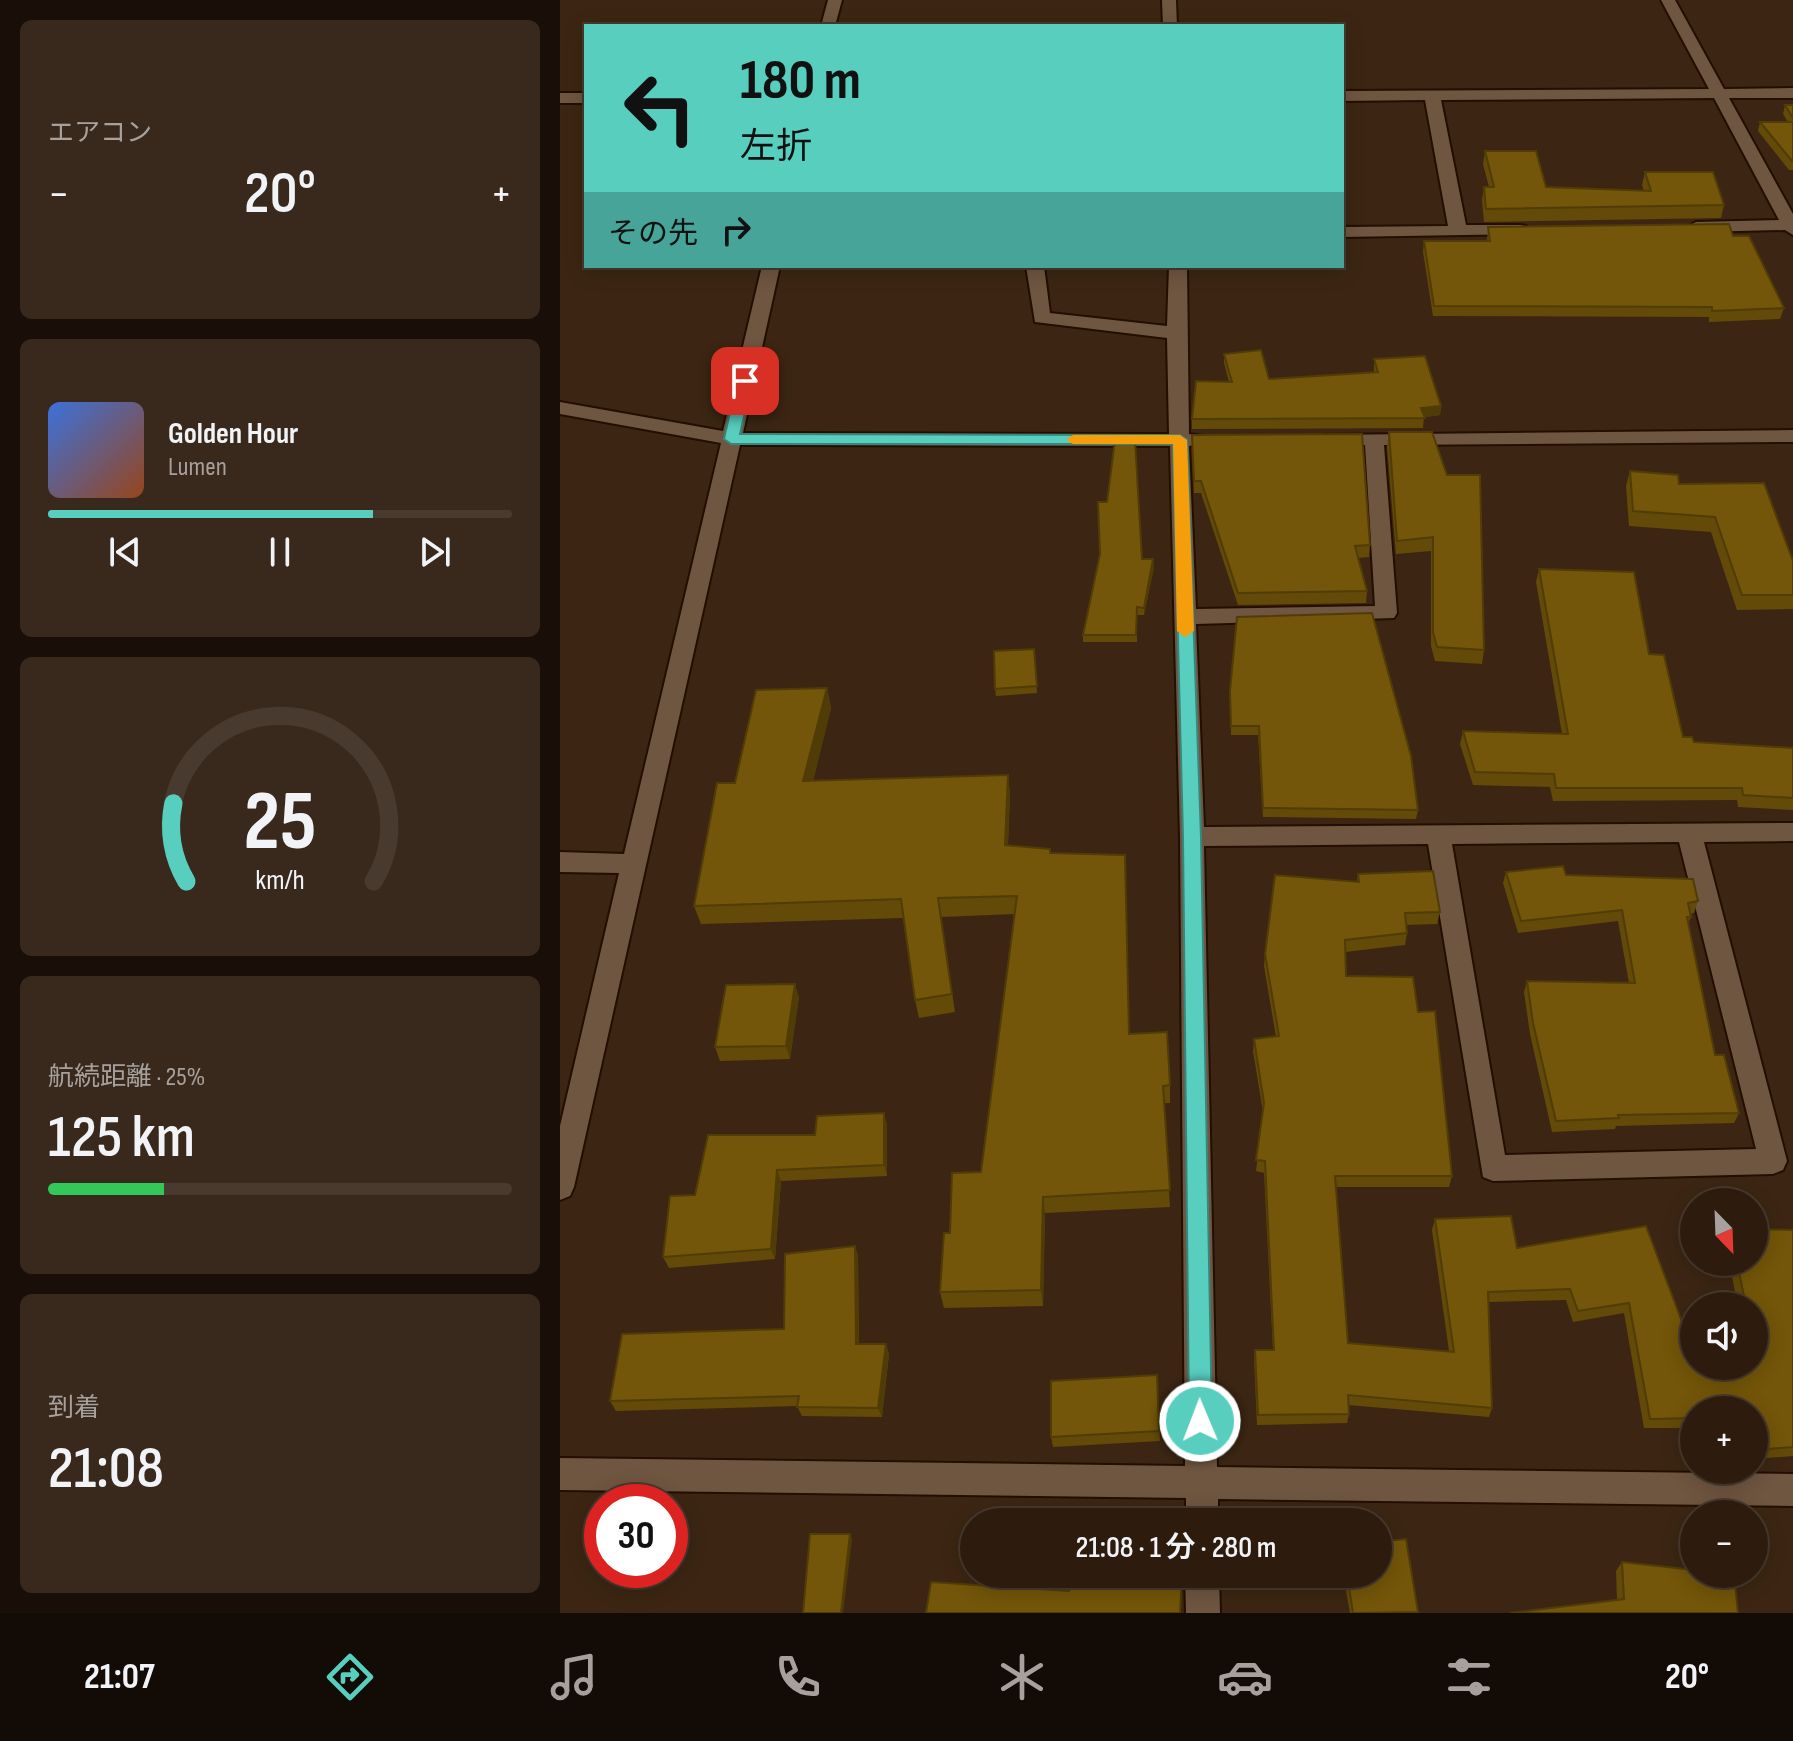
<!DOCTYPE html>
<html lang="ja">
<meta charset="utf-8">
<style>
:root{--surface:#2d1c0e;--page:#39291c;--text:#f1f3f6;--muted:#a7a19e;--line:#483a2e;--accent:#58cebf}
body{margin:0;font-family:"Sofia Sans Condensed","Noto Sans JP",sans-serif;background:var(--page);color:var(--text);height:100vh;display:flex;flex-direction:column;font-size:30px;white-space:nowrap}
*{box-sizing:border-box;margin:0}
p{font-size:26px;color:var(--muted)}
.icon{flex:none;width:44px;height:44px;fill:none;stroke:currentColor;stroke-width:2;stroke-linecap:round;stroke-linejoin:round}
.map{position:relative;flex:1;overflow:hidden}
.sheet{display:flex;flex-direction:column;gap:20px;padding:20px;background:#190f08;width:560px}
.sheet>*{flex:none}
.guide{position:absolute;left:24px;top:24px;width:760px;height:244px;border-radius:0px;box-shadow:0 4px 20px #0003,0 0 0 2px var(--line);background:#58cebf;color:#111;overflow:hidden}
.needle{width:52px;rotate:157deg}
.fabs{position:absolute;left:1120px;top:1188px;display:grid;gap:16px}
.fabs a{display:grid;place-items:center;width:88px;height:88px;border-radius:50%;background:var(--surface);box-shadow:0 4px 20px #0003,0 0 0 2px var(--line);font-size:40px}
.speed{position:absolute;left:24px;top:1484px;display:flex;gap:16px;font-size:40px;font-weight:700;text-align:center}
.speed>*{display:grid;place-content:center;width:104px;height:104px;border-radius:50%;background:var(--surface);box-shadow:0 4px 20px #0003,0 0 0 2px var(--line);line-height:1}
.speed .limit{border:12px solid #d22;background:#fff;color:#111}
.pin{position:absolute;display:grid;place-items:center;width:68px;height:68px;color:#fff;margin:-34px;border-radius:16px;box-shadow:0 4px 12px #0006}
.me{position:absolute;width:88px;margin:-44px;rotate:359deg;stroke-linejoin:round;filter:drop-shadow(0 0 6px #0008)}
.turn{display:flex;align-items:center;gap:28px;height:168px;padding:0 24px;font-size:36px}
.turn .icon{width:104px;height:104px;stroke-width:2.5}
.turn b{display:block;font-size:56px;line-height:68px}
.then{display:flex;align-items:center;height:76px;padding:0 24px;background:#0003;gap:16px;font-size:30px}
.big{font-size:60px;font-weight:600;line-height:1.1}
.sheet .widget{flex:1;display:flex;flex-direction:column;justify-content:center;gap:12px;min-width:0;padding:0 28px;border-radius:12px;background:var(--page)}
.sheet .dial{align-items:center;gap:0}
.dial svg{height:208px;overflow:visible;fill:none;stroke:var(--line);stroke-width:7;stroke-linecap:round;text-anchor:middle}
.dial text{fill:var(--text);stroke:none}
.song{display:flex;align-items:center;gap:24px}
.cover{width:96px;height:96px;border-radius:12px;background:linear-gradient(135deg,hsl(220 70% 55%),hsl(20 70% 35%))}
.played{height:8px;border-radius:4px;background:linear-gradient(90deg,var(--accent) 70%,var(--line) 70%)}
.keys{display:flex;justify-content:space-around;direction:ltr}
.heat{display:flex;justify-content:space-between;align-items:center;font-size:44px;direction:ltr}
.charge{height:12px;border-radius:6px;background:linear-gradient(90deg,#34c759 25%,var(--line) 0)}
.trip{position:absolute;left:400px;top:1508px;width:432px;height:80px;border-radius:40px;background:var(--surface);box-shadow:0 4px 20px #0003,0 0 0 2px var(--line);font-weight:600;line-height:80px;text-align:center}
.tabs{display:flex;height:128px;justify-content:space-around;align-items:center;background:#120b06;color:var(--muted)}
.tabs .icon{width:56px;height:56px}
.tabs .active{color:var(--accent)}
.tabs b{font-size:36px;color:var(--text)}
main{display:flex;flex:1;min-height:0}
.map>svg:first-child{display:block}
</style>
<main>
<section class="sheet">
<div class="widget"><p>エアコン</p>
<div class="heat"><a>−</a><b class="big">20°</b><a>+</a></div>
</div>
<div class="widget">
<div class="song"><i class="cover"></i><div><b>Golden Hour</b><p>Lumen</p></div></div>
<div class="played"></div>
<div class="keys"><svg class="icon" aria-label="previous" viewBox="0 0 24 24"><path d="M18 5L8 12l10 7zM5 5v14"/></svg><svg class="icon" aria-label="pause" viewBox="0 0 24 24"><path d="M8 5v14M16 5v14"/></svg><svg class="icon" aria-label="next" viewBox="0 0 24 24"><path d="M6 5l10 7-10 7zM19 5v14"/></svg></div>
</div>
<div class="widget dial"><svg viewBox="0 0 100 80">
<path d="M14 69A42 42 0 1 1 86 69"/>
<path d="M14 69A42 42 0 0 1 9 39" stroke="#58cebf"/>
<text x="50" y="56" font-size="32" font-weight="700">25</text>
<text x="50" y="72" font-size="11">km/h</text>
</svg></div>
<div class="widget"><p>航続距離 · 25%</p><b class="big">125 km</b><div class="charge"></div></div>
<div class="widget"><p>到着</p><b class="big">21:08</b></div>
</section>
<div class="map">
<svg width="1233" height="1613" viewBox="0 0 1233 1613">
<rect width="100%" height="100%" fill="#3c2613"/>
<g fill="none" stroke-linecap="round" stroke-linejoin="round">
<defs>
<path id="minor" d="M268,0H282L275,26H261Z
M602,0H616L617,26H603Z
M1101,0H1115L1164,89L1233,88V98H1169L1233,214V235L1225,230L1136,232L1127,227L1136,222L1219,220L1154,98L881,100L906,225H960L966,226V234L782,237V227L888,226L865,100L782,101V91L1149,89Z
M0,93H26V103H0Z
M202,266H220L183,433L609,434L607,338L475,322L466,266H484L490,313L607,326L609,266H627L629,434L642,436L645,440L642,444L629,446L636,609L815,606L805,445H771L761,439L764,435L1233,430V442L824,445L837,613L834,618L636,624L644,827L1233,823V841L1144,842L1227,1161L1223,1170L1213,1174L933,1181L923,1177L868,844L644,846L657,1467L1233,1474V1506L658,1499V1522H626V1498L0,1490V1458L625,1466L620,837L610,446L180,445L14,1187L10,1196L0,1200V1126L59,873L0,872V852L64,854L161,443L0,414V402L163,431ZM1119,842L1196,1149L945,1155L892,844Z
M625,1574H659L660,1613H626Z"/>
</defs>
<use href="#minor" stroke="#230e00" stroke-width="4"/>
<use href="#minor" fill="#6f5641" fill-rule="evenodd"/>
</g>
<path fill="#634a08" d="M1225,105H1233V170H1229L1198,131L1200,122H1228L1223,114Z
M925,151L986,187L1084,191L1082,185L1085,172L1164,205L1161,218L924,222L922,200L924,187H929L923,164Z
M928,227L1173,236L1224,308L1220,319L1149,322V317L873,316L863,252L864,241H927Z
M664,354L709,379L814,372V359L881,406L880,415L864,417L863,428L632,429V419L669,382L664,363Z
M829,432L924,650L922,664L875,661L871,646V551L836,554L827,446Z
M632,435L810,545L809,557L798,558L807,591L806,603L678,605L641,493H634Z
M1070,471L1119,484L1233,561V609L1177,610L1151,532L1069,526L1066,486Z
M540,554L582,559L594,567L584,615H577V642H523V635Z
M979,569L1089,654L1123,737L1134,742L1233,748V810L1178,807L1177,800L993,801L990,787L913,785L900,744L903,731L1002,734L976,582Z
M474,649L477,693L436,696L435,689Z
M267,688L271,708L253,781L448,775L450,794L448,845L490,853L569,1034L610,1085V1103H604L610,1207L485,1213L483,1306L384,1308L380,1292L390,1233L421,1172L455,914L381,917L395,1012L359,1018L355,1000L343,918L141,924L134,906L175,783Z
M670,691L858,810L856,819L703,817L698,735H671Z
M946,872L1006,875L1138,901L1134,913L1130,914L1131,917L1128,924L1155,1055L1179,1113L1174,1123L1056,1126L1055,1129L992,1132L970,1034L964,992L967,981L1069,983L1058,921L958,933L943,883Z
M798,874L880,912L877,924L846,925L847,933L845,945L785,952L786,976L858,1012L892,1176L889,1187H776L788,1343L889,1351L872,1230L875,1219L957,1248L1086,1226L1127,1335L1194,1366V1306H1178L1169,1262H1194L1233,1230V1456L1194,1459V1410H1134V1428H1084L1064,1313L1013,1322L1006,1300L929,1302L932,1408L929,1417L788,1405L789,1414L787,1423L697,1425L694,1360L695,1350H713L704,1173L696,1171L703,1112L693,1051L694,1039L716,1037L704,966L705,954L797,882Z
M239,997L230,1059L160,1061L155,1047Z
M327,1124V1176L221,1181L215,1259L109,1268L103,1257L135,1195Z
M295,1246L298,1256L299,1344H326L329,1354L322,1417L242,1416L237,1406L56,1411L50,1401L224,1329Z
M597,1375L600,1441L493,1447L491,1437Z
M846,1539L858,1613H790L783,1574H818Z
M1062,1562L1178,1613L1057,1600L1056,1571Z"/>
<path fill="#503c06" d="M881,406L880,415L860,418L861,408Z
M593,559L594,567L584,615V608Z
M267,688L271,708L248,800L243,781Z
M448,775L450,794L447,864L445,845Z
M235,984L239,997L230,1059L226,1046Z
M324,1113L327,1124V1176L324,1165Z
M217,1170L221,1181L215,1259L211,1249Z
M483,1197L485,1213L483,1306L481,1290Z
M295,1246L298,1256L299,1354L296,1344Z
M326,1344L329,1354L322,1417L318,1408Z
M290,1534L292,1539L283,1613H281Z"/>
<path fill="#735609" stroke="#503c06" stroke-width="2" d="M1225,105H1233V118Z
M1200,122H1233V161H1232Z
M925,151H976L986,187L1091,191L1085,172H1153L1164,205L926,209L924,187H934Z
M1169,224L1173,236H1189L1224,308L1152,311V307L874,306L864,241H930L928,227Z
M701,350L709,379L818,372L814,359L865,356L881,406L861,408L865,418L632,419L636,381L672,382L664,354Z
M829,432H872L887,475H920L924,650L877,647L873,632V537L837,541Z
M802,434L810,545L795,546L807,591L678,593L641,481H634L632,435Z
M555,440H575L582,559H593L584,608L577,607L576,635H523L540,554L538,502H547Z
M1070,471L1118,475L1119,484L1204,483L1233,561V595H1182L1155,517L1073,511Z
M979,569L1074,572L1089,654L1104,655L1123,737H1132L1134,742L1233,748V798L1183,795L1182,788H996L994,774L915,772L903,731L1008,734Z
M812,613L851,756L858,810L703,808L699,726H671L670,691L677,617Z
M474,649L477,686L435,689L434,651Z
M267,688L243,781L448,775L445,845L490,849V853L565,855L569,1034L607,1032L610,1085L603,1086L610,1190L483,1197L481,1290L380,1292L384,1233H390L392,1173L421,1172L457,896L378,898L392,994L355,1000L341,899L134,906L157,783H175L196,690Z
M1003,866L1006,875L1133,879L1138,901L1128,903L1131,917H1127L1155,1055H1164L1179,1113L1058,1115L1059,1118L996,1121L973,1023L967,981L1075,983L1062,910L961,921L946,872Z
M873,871L880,912L845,913L847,933L785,940L786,976L853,977L858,1012L875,1011L892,1176H775L788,1343L894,1352L875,1219L951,1216L957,1248L1086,1226L1127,1335H1134V1366H1194V1306H1186L1177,1262H1194V1229L1233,1230V1447L1196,1450L1194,1443V1410H1134V1418L1090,1419L1069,1303L1018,1311L1010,1289L928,1292L932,1408L788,1395L789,1414L698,1415L695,1350H714L705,1161L696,1160L704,1103L694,1039L719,1036L705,954L715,875L799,882L798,874Z
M235,984L226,1046L155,1047L166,985Z
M324,1113V1165L217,1170L211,1249L103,1257L110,1196L135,1195L148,1135H255L257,1116Z
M295,1246L296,1344H326L318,1408L237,1407L239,1396L50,1401L62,1334L224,1329L225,1254Z
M597,1375L599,1431L491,1437V1381Z
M250,1534H290L281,1613H243Z
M846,1539L858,1612L793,1613L787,1574H818V1542Z
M1062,1562L1134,1570V1574H1174L1178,1613H950L1064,1599Z
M511,1574H622L620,1613H366L371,1582L509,1591Z"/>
<path fill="#58cebf" stroke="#39867c" stroke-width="2" d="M185,377L192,381L180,434L620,435L627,440L641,837L652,1421L649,1429L640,1433L632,1429L629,1421L623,837L613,444H171L164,439L177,381Z"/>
<path fill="#f59e0b" d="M620,435L627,440L634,631L625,637L617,631L613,444H513L506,440L513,435Z"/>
</svg>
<div class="fabs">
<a><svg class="needle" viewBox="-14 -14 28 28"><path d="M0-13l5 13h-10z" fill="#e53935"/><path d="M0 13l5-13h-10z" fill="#a7a19e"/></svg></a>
<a><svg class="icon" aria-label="sound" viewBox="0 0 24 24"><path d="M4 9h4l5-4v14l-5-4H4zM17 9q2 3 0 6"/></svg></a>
<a>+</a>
<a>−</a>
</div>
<div class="speed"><div class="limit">30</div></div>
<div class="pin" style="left:185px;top:381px;background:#d93025"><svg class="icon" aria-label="arrive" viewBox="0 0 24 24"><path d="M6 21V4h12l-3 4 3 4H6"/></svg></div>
<svg class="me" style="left:640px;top:1421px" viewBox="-20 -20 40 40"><circle r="17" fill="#58cebf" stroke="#fff" stroke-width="3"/><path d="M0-11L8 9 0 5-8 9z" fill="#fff"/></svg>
<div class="trip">21:08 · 1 分 · 280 m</div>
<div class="guide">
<div class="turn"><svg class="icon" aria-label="left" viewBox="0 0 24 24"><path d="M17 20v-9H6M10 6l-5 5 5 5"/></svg><div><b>180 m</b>左折</div></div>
<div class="then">その先<svg class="icon" aria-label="right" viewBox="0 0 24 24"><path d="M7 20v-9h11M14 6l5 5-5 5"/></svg></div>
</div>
</div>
</main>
<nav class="tabs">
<b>21:07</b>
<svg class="icon active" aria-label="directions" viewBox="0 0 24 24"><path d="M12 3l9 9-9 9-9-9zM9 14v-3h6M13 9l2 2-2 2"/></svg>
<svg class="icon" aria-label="music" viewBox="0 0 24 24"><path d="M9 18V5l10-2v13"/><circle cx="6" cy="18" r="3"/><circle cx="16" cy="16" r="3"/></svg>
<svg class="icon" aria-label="phone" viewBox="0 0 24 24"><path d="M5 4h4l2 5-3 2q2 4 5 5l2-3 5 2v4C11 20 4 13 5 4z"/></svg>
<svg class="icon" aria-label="climate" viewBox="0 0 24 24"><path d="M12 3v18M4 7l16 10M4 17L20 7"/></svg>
<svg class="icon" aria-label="car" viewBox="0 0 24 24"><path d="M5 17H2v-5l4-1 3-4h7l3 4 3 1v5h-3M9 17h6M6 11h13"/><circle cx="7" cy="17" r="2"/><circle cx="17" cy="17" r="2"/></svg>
<svg class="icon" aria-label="filters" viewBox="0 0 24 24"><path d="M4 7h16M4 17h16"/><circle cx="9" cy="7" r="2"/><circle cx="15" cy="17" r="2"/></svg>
<b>20°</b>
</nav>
